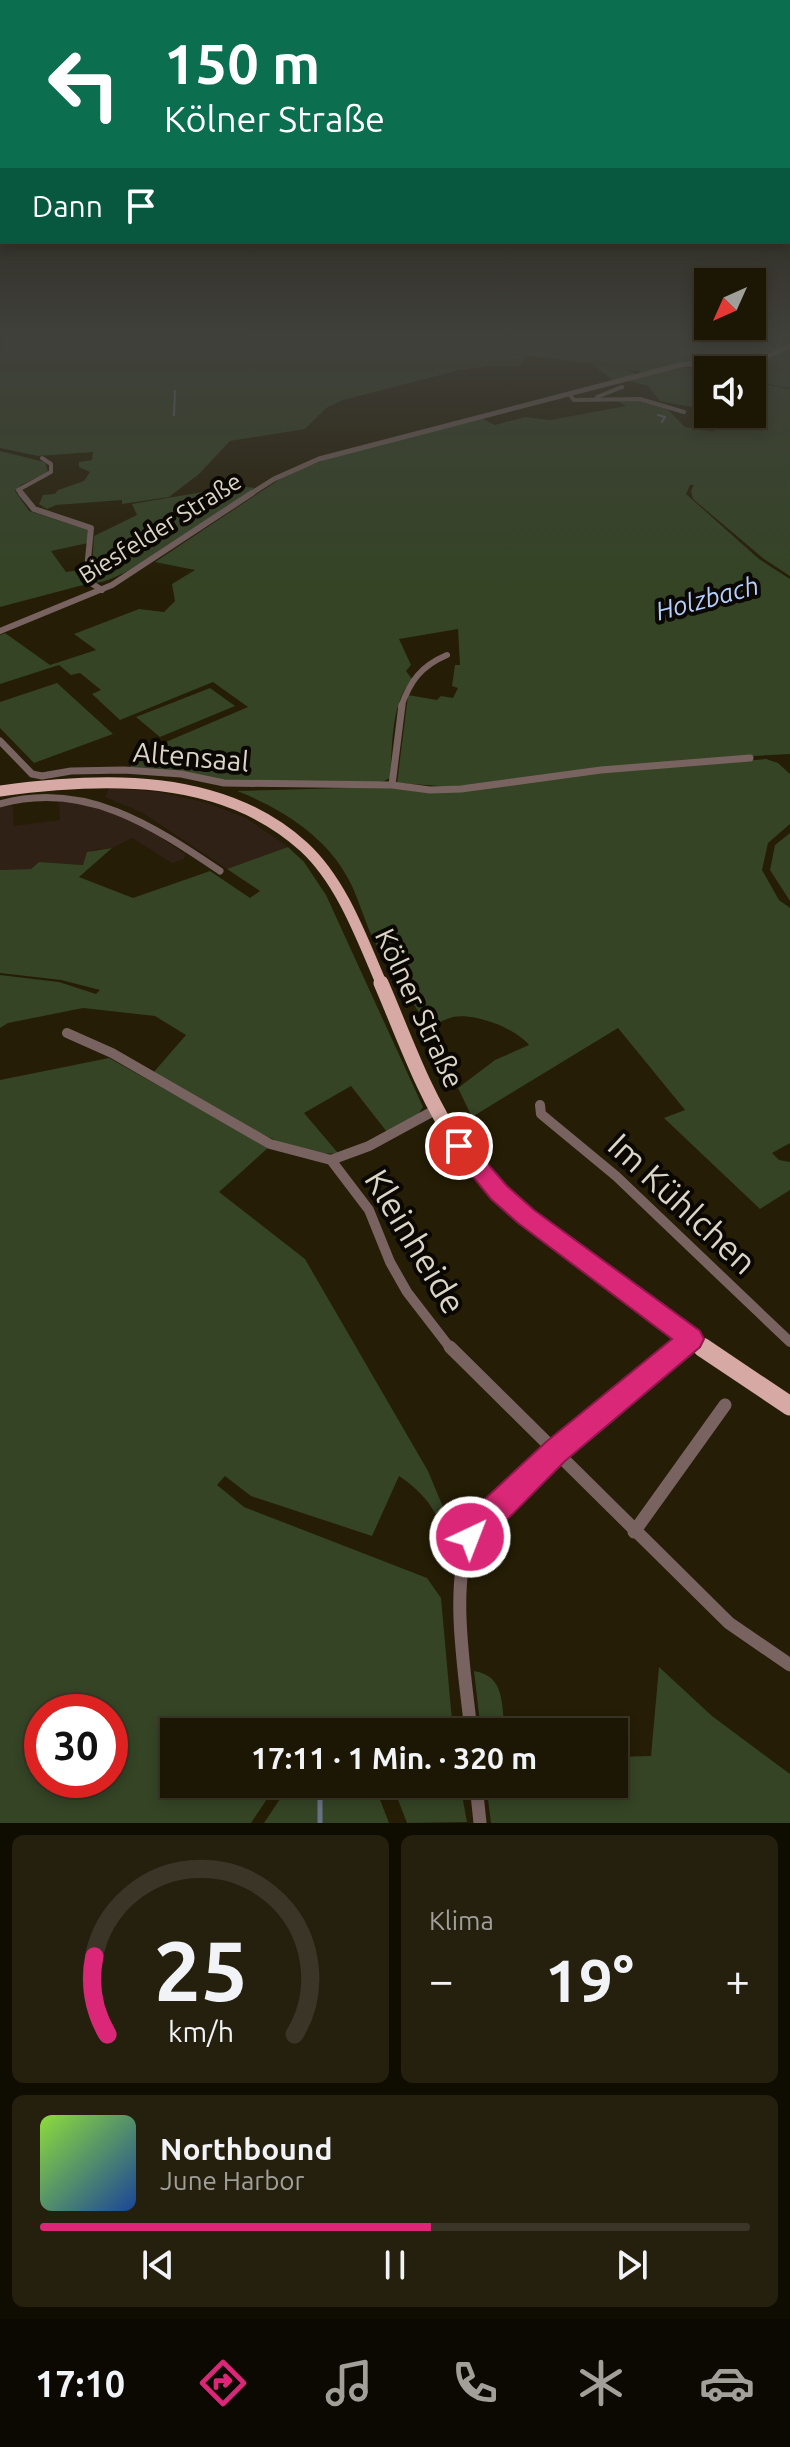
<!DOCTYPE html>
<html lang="de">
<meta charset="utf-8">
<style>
:root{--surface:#1c1604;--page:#251f0e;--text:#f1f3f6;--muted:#a09f9a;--line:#3a3526;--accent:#db2777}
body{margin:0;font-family:Ubuntu,sans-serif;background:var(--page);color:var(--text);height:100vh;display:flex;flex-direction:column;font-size:30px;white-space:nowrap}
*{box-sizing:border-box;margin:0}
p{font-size:26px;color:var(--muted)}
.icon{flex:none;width:44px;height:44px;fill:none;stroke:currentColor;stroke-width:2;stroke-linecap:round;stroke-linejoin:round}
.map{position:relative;height:1823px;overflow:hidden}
.details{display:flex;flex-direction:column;gap:12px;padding:12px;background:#0f0c02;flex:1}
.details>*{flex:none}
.top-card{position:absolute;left:0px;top:0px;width:790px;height:244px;box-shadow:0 4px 12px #0003,0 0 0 2px var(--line);background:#0b6e4f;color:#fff;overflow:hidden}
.needle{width:52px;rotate:225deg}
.fabs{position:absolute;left:694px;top:268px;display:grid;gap:16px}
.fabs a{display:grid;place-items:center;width:72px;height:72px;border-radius:0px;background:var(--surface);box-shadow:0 4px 12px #0003,0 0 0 2px var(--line);font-size:40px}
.speed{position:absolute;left:24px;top:1694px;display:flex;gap:16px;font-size:40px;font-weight:700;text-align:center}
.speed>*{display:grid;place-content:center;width:104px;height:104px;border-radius:50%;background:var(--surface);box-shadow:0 4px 12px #0003,0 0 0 2px var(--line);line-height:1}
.speed .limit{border:12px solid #d22;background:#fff;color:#111}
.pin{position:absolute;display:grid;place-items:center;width:68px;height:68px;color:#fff;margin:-34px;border:4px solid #fff;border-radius:50%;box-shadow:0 2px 8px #0007}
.me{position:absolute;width:88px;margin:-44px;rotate:43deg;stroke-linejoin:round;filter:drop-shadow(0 0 6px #0008)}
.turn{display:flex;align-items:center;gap:28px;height:168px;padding:0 32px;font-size:36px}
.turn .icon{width:104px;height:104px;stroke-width:2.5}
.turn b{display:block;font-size:56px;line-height:68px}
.then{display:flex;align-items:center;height:76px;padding:0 32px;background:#0003;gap:16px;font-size:30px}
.big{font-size:60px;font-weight:600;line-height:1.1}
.details .tile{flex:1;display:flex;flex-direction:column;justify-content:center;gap:12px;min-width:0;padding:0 28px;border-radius:12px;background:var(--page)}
.details .dial{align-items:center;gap:0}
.dial svg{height:208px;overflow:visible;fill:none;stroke:var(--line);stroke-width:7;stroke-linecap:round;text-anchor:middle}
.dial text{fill:var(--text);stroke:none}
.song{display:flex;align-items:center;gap:24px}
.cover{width:96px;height:96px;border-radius:12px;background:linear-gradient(135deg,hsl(90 70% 55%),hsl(220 70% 35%))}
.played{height:8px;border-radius:4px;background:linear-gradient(90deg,var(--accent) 55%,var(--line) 55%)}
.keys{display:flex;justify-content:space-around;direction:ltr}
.heat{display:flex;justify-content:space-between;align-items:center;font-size:44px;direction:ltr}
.details .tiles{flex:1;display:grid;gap:12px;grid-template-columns:1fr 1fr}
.tile:last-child{grid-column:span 2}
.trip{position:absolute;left:160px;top:1718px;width:468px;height:80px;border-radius:0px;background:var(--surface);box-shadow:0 4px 12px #0003,0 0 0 2px var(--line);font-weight:600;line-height:80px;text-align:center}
.dock{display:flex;height:128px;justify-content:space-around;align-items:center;background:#0b0902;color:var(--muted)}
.dock .icon{width:56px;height:56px}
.dock .active{color:var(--accent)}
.dock b{font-size:36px;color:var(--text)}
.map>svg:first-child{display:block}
</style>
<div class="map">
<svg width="790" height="1823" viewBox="0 0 790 1823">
<rect width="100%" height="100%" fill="#251d05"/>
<path fill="#302117" d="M109,788L159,792L207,803L246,818L288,847L227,869L143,813L105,797Z
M78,801L121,811L185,854L184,859L172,863L132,838L112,848L92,850L83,865L39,862L31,869L0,870V807L13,806L14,826L60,820L59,802Z"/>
<path fill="#344425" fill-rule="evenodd" d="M0,332H416L447,347L421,332H790V343L779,351L758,356L697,360L646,373L621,368L639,375L614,381L592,364L612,366L485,350L526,356L519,366H488L460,370L343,400L326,408L305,429L230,441L199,474L169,497L122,504V500L56,505L47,509L39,504L43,495L55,494L58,490L84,481L90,472L79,467V462L92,460L93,452L38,456L0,448V352L4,347Z
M790,349V388L752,381V370L708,372L688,366L766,358Z
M679,367L708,373V410L660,401L648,386L628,381Z
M752,382L790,389V576L764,559L693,499L691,491L694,485H690L686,494L759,559L790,579V754L736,757L454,787L397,783L408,695L437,700L441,696L453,698L458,688L452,686L455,665H460L458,629L399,639L411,665L406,671L412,679C390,705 393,745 390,778L382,782H237L130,769L133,756L248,707L213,682L120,720L92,694L101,690L80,673L71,675L59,665L0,684V635L5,633L50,665L96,650L74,634L139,609L164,612L175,601L172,584L195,570L155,562L286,475L327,459L481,418L495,425L525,417L550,420L626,406L618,401L637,399L665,407L685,427L713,431L737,420L717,414H752Z
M0,451L45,462L48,472L21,485L15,491L29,511L89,530L88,543L51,551L66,572L85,569L80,581L87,584L0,607Z
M238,486L255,488C225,509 125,582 95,583L91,579L94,536L137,515L132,504Z
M57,683L113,734L34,763L0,728V702Z
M210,688L235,706L160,737L136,717Z
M766,759L778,763L790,774V824L768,843L762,870L779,900L790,908V1143L772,1153L779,1160L790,1162V1190L760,1209L664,1118L685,1110L618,1028L472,1117L458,1088L495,1060L529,1045C515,1028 475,1013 453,1017C445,1019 436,1024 429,1027C411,999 391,974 376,944C365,924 360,902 350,882C328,837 281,808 237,791L381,787L434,792L610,772Z
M790,833V901L770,870L775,845Z
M288,847L304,862L326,895L423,1107L417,1116L387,1132L351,1086L304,1113L338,1153C287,1160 198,1098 153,1073L186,1035L155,1016L83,1008L8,1023L0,1028V975L59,982L96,994L100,990L61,980L0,973V870L31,869L39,862L83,865L87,852L112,848L79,877L133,898L210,871L250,898L260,891L227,869Z
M109,1058L269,1147L219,1192L305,1259L428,1471L458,1543L451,1548C436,1513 431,1498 399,1476L372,1536L251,1496L225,1476L217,1485L244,1507L427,1578L441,1598L453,1732H355L337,1729L328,1732H174V1784H277L251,1823H0V1080ZM42,1712H110V1780H42Z
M659,1667L712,1716L790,1774V1823H491L486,1784H614V1757L651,1756Z
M474,1671C506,1676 501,1705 505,1731L522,1732H481Z
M290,1784H374L389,1823H264Z
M392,1784H460L467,1822L407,1823Z"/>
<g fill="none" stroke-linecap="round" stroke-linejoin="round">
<path stroke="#687286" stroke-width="2" d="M174,415L175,391
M658,415L665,417L662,422"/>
<path stroke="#687286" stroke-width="5" d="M320,1797V1823"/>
<path stroke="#796361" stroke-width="4" d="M569,394L574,400L640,399L684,412
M597,397L622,387
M22,495L18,490L51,472V464L42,458"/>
<path stroke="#796361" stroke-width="6" d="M21,493L34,509L91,528L86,580L102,590
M401,707C410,681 421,666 447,655"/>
<path stroke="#796361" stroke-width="7" d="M0,741L32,774L42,776L71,771L124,770L181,774L224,783L392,785L430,790L461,789L601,770L750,758
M392,785L402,705
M0,804C85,780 153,826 220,871"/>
<path stroke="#796361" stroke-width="10" d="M67,1033L112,1053L270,1144L331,1160L369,1146L437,1109
M540,1105L541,1114L616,1176L790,1342
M331,1160L369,1210L390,1262L407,1292L451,1349
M679,1349L691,1339"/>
<path stroke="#796361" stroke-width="13" d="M450,1347L729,1623L790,1665
M634,1532L725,1405
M471,1732C466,1679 449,1587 470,1538C477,1521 497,1507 511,1494C566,1442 624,1395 682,1347
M476,1784L480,1823"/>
<path stroke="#796361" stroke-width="5" d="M249,495L274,479L319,459L680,365L767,356L790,346"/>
<path stroke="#796361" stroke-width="6" d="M0,631L112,585L252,493"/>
<path stroke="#d6a9a5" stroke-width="11" d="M0,791C102,777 222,772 304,847C342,882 362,939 382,985"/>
<path stroke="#d6a9a5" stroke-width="15" d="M381,983C404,1036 424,1095 457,1143C514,1225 624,1290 705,1349"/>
<path stroke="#d6a9a5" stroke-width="19" d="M702,1347L790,1406"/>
</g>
<linearGradient id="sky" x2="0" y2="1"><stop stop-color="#141003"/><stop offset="0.57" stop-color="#40403b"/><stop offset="1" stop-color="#40403b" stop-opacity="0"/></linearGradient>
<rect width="790" height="587" fill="url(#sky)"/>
<path fill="#db2777" stroke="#8e194d" stroke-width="2" d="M459,1137L467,1140L507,1186L534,1210L700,1331L704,1339L700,1347L565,1461L480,1547L470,1552L460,1547L455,1537L471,1512L546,1442L672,1339L518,1223L491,1199L448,1146L452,1140Z"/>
<g text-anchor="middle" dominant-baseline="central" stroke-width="8" stroke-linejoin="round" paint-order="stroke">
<g font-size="24" fill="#dbd5c7" stroke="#0b0702">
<text transform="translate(160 528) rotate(-32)">Biesfelder Straße</text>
</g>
<g font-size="26" font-style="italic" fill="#b4ceff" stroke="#0b0702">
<text transform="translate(707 598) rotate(-15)">Holzbach</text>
</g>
<g font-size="28" fill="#dbd5c7" stroke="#0b0702">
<text transform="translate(191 756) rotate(5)">Altensaal</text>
<text transform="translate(420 1008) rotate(65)">Kölner Straße</text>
</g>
<g font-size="34" fill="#dbd5c7" stroke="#0b0702">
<text transform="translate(683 1203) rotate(43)">Im Kühlchen</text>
<text transform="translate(416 1241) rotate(59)">Kleinheide</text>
</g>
</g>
</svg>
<div class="fabs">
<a><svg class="needle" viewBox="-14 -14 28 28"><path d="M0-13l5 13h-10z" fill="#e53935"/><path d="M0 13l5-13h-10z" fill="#a09f9a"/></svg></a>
<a><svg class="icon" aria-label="sound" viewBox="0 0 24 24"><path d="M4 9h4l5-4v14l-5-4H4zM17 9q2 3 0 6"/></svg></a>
</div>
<div class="speed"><div class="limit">30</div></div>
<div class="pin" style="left:459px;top:1146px;background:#d93025"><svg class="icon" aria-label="arrive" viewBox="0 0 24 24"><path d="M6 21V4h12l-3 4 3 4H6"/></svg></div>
<svg class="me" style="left:470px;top:1537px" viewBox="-20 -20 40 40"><circle r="17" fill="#db2777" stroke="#fff" stroke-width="3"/><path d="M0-11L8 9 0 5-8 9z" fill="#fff"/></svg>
<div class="trip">17:11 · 1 Min. · 320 m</div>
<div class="top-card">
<div class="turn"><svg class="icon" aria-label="left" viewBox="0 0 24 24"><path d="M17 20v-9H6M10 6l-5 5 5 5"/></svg><div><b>150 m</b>Kölner Straße</div></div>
<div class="then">Dann<svg class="icon" aria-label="arrive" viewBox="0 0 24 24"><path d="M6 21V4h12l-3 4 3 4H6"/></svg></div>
</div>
</div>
<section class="details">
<div class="tiles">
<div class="tile dial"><svg viewBox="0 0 100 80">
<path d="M14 69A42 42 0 1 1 86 69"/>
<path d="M14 69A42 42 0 0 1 9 39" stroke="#db2777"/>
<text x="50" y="56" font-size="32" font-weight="700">25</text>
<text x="50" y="72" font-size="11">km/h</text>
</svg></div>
<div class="tile"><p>Klima</p>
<div class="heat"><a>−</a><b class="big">19°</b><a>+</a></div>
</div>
<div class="tile">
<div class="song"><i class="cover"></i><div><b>Northbound</b><p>June Harbor</p></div></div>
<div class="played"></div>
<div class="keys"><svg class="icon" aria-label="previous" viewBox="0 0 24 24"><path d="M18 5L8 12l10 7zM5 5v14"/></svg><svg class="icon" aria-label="pause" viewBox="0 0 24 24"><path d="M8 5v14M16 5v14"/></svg><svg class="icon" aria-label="next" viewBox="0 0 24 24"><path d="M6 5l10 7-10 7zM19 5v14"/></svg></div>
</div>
</div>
</section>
<nav class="dock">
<b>17:10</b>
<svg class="icon active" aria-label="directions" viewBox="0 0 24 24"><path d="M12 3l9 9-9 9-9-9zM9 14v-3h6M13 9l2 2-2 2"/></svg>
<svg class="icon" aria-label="music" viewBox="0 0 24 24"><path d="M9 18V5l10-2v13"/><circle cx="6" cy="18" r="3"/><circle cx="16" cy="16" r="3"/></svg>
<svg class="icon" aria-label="phone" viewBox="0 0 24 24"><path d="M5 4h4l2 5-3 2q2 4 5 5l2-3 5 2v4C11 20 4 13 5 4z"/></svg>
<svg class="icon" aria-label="climate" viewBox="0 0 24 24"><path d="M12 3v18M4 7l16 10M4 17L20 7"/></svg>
<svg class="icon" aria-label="car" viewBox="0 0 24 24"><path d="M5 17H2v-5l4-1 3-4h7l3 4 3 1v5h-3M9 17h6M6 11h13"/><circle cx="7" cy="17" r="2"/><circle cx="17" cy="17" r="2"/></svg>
</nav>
